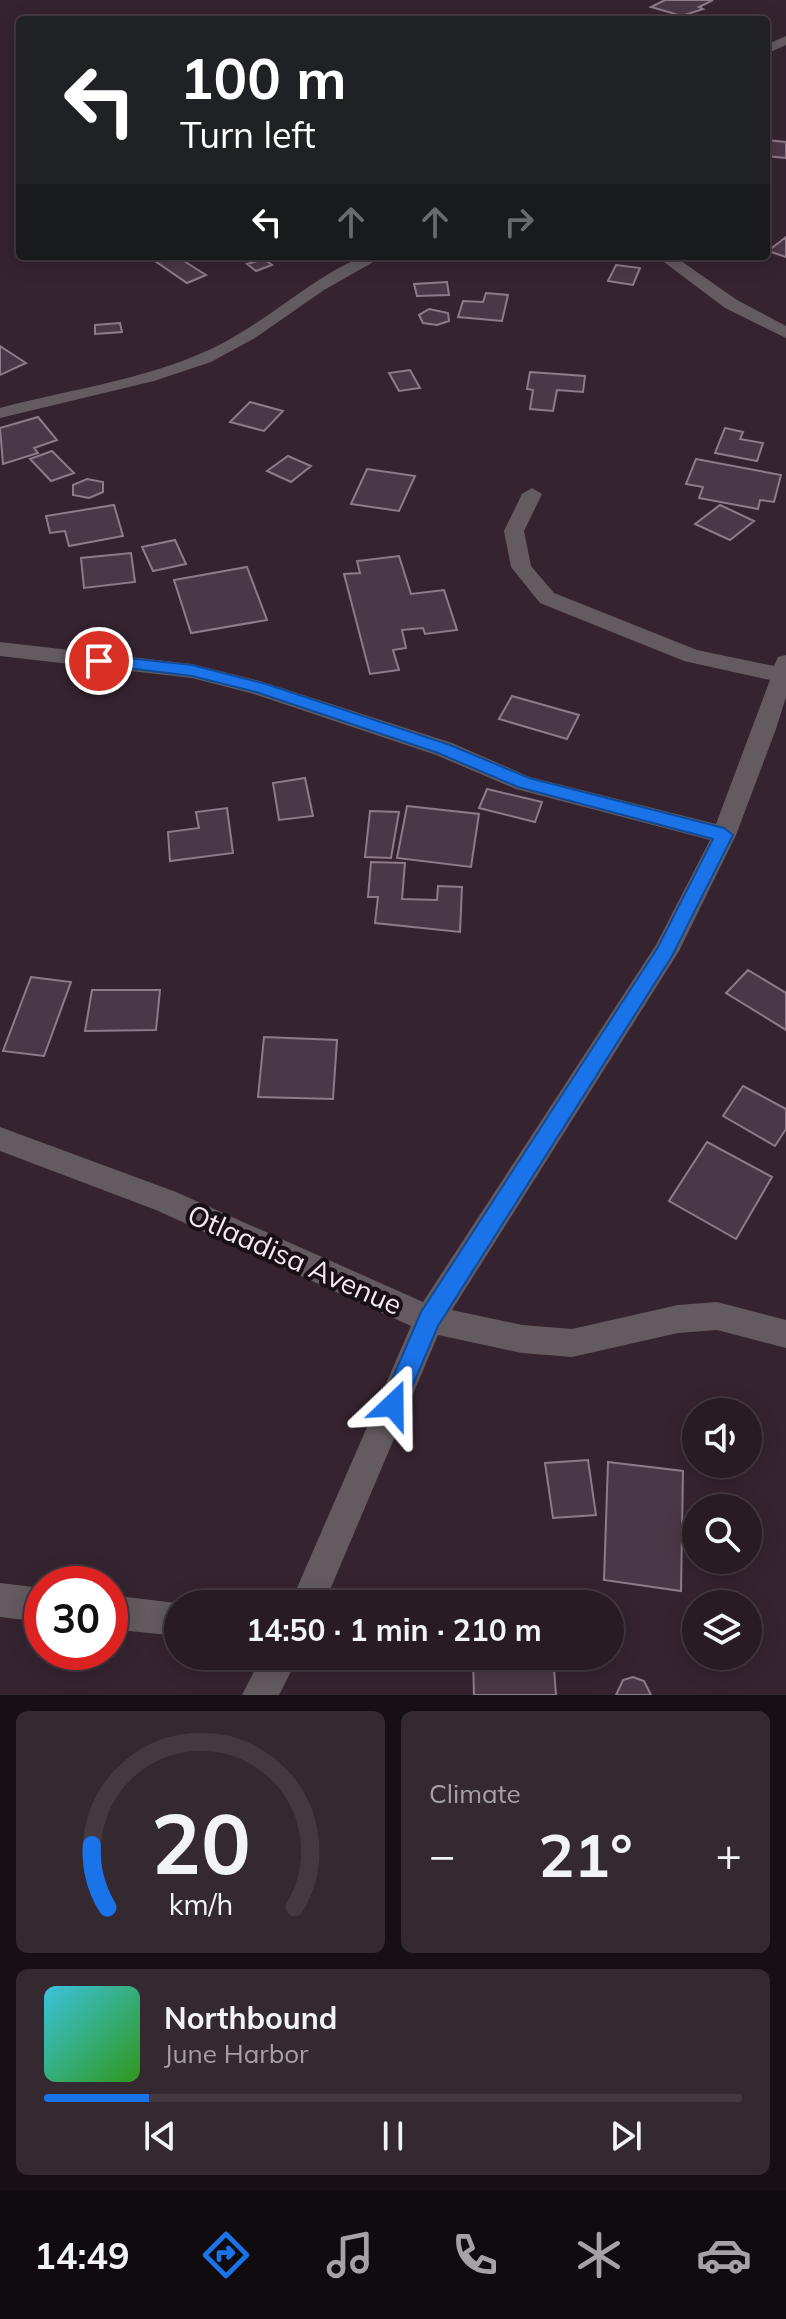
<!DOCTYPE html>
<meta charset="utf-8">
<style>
:root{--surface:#281b24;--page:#342831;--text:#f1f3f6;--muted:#a5a1a6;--line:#443941;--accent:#1a73e8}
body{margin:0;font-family:Mulish,sans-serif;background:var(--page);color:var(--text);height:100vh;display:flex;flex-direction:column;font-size:30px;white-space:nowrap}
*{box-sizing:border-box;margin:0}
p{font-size:26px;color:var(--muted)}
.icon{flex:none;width:44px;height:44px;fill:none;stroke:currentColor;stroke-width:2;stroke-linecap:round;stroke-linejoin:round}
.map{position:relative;height:1695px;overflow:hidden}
.side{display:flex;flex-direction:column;gap:16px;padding:16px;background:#160f14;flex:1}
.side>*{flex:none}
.guide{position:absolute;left:16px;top:16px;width:754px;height:244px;border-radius:8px;box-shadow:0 4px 20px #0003,0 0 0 2px var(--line);background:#202124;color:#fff;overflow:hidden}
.fabs{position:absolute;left:682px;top:1398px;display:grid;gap:16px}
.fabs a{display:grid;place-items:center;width:80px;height:80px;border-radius:50%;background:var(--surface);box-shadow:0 4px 20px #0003,0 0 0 2px var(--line);font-size:40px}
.speed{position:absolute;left:24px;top:1566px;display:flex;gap:16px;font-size:40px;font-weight:700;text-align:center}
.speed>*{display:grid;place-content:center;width:104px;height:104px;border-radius:50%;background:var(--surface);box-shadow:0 4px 20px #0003,0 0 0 2px var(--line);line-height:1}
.speed .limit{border:12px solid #d22;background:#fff;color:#111}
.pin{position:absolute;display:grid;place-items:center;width:68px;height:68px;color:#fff;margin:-34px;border:4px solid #fff;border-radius:50%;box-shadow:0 2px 8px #0007}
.me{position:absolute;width:88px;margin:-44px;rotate:23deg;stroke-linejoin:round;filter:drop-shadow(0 0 6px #0008)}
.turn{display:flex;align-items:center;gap:28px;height:168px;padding:0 32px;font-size:36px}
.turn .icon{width:104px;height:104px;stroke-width:2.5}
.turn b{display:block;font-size:56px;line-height:68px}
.lanes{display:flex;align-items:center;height:76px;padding:0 32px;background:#0003;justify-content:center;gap:40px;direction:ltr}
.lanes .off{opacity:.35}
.big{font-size:60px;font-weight:700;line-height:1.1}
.side .card{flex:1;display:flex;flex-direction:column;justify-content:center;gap:12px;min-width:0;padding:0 28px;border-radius:12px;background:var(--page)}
.side .dial{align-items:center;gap:0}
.dial svg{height:208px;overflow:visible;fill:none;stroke:var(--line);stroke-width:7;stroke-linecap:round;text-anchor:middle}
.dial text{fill:var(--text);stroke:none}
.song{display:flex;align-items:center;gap:24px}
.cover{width:96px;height:96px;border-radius:12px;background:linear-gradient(135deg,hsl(190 70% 55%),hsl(110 70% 35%))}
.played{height:8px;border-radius:4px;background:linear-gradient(90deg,var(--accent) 15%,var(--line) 15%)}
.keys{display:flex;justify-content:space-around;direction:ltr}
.heat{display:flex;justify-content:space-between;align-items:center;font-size:44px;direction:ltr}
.side .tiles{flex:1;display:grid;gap:16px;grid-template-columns:1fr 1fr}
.card:last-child{grid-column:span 2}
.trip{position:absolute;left:164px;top:1590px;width:460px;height:80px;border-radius:40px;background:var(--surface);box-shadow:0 4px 20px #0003,0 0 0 2px var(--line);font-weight:700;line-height:80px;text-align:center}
.tabs{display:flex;height:128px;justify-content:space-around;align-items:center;background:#100b0e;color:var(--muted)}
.tabs .icon{width:56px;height:56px}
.tabs .on{color:var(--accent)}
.tabs b{font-size:36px;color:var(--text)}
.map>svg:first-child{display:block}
</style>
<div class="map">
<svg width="786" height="1695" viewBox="0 0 786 1695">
<rect width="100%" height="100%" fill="#352430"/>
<path fill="#4b3846" stroke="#8f7a89" stroke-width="2" d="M665,0H713L699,7L703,9L682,16L651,7Z
M766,140L786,142V158L766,156Z
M786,237V257L768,251Z
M170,256H176L206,275L187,283L155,261Z
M264,259L272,265L256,271L247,264Z
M616,265L640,268L633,285L608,281Z
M447,282L449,295L417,296L414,284Z
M486,293L508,295L502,321L458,317L463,301L483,302Z
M429,309L448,313L449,321L437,325L423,323L419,315Z
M120,323L122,332L95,334V325Z
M0,346L26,363L0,375Z
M410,370L420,388L399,391L389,373Z
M530,372L585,376L583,392L557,390L553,411L530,409L533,390L527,389Z
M250,402L283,411L264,431L230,422Z
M38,417L57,440L34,448L38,453L3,464L0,428Z
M725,428L743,432L740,439L763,443L757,461L715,453Z
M52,451L74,473L51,481L30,459Z
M288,456L311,466L291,482L267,471Z
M696,459L781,475L774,502L760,500L758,509L699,498L703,487L686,484Z
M367,469L415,476L399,511L351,504Z
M87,479L103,482V492L89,498L73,495V485Z
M114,505L123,536L69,546L65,531L50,533L46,516Z
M720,505L754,521L730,540L695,524Z
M175,540L186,564L153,571L142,547Z
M131,553L135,582L84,588L81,558Z
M399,556L411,594L444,590L457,630L425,634L423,628L402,630L406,648L393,650L399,670L370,674L344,574L360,573L357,561Z
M247,567L267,620L191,633L174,580Z
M512,696L579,715L567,739L499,719Z
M305,778L313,816L279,820L273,783Z
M487,789L542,802L535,822L479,808Z
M407,806L479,814L471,867L397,858Z
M227,808L233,853L170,861L168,832L199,828L196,812Z
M370,811L399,812L391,858L365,857Z
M371,862L405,863L402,899L437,900L438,886L462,887L460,932L375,923L378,897H368Z
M748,970L786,993V1030L726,993Z
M31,977L71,982L44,1056L3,1051Z
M92,990H160L156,1030L85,1031Z
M264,1037L337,1040L333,1099L258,1097Z
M743,1086L786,1109V1129L775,1146L723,1116Z
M707,1142L772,1177L736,1239L669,1201Z
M588,1460L596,1515L553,1518L545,1463Z
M608,1462L683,1471L681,1591L604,1580Z
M553,1656L556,1695H474L473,1658Z
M633,1677L644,1681L651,1695H616L623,1680Z"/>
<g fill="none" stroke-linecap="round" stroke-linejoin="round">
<path fill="#645b61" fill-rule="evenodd" d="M786,36V45L766,54V45Z
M363,256H384L324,290L255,338L211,362L154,381L0,418V408C74,388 154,379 223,343C272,317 312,278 363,256Z
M656,256H674L737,300L786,326V338L725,308Z
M532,488L542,494L524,531L531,566L554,593L697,650L774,666L778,657L786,655V697L776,729L736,835L679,951L452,1310L522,1325L572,1329L678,1305L717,1302L786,1320V1348L717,1330L678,1333L572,1357L522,1353L438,1335L324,1604H290L411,1326L156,1210L0,1151V1127L176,1192L423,1302L656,945L710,840L516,789L436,755L254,694L192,678L0,656V642L192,664L260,681L452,743L530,777L716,824L770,680L684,661L540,603L511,567L504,531L522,494Z
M0,1583L42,1588V1622L0,1617Z
M110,1595L184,1604H178V1636L110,1629Z
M262,1656H299L279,1695H242Z"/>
</g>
<path fill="#1a73e8" stroke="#114b97" stroke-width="2" d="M99,655L192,665L266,684L450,745L529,778L724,828L733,835L672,956L438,1326L401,1413L393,1416L384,1413L381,1405L421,1312L658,947L713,839L518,787L438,753L256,692L192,676L94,664L91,661Z"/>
<g text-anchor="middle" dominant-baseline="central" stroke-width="8" stroke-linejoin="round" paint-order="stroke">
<g font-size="28" fill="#f6eaf2" stroke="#181015">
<text transform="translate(295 1259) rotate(24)">Otlaadisa Avenue</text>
</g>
</g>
</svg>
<div class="fabs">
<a><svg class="icon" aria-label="sound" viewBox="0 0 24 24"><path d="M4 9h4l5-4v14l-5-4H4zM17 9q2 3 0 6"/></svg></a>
<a><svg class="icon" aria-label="search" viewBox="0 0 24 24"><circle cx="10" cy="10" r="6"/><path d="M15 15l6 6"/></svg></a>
<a><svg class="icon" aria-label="layers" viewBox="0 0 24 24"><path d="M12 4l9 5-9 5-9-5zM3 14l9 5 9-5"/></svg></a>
</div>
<div class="speed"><div class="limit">30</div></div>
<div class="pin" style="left:99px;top:661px;background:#d93025"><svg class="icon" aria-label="arrive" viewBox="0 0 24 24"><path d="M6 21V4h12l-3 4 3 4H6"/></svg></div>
<svg class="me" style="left:393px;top:1405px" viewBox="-20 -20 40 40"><path d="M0-17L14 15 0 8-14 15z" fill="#1a73e8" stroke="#fff" stroke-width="4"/></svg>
<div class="trip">14:50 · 1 min · 210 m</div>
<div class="guide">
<div class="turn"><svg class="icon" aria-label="left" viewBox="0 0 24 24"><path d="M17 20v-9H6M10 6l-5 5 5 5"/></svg><div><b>100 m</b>Turn left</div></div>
<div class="lanes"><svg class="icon" aria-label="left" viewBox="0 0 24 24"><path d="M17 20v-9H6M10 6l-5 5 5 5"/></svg><svg class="icon off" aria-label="ahead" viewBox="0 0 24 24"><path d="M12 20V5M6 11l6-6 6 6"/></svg><svg class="icon off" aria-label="ahead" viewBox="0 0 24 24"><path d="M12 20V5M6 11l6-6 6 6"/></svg><svg class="icon off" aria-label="right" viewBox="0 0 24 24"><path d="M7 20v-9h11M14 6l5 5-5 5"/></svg></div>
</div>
</div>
<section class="side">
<div class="tiles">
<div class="card dial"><svg viewBox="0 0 100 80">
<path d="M14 69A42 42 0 1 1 86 69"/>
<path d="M14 69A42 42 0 0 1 8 45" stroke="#1a73e8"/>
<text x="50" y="56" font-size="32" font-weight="700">20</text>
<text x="50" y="72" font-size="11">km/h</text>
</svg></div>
<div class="card"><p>Climate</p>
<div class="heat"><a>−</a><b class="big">21°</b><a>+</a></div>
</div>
<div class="card">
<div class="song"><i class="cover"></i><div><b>Northbound</b><p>June Harbor</p></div></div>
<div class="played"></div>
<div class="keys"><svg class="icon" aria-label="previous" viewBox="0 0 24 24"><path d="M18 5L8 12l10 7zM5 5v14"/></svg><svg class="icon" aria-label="pause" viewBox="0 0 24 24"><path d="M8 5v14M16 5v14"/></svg><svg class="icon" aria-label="next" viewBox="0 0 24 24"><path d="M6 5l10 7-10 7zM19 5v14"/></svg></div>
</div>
</div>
</section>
<nav class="tabs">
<b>14:49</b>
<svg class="icon on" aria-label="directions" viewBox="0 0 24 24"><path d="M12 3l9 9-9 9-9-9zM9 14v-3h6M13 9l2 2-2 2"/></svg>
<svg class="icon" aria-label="music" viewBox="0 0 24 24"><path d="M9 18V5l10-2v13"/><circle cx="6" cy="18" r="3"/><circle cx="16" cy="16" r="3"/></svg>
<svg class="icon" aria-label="phone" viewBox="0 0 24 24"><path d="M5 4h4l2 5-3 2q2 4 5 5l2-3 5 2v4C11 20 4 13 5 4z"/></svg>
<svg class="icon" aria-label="climate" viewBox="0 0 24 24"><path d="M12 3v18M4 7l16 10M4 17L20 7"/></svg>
<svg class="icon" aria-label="car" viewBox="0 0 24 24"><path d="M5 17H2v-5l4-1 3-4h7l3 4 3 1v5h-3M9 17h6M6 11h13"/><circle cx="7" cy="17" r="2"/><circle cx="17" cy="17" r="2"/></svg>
</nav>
